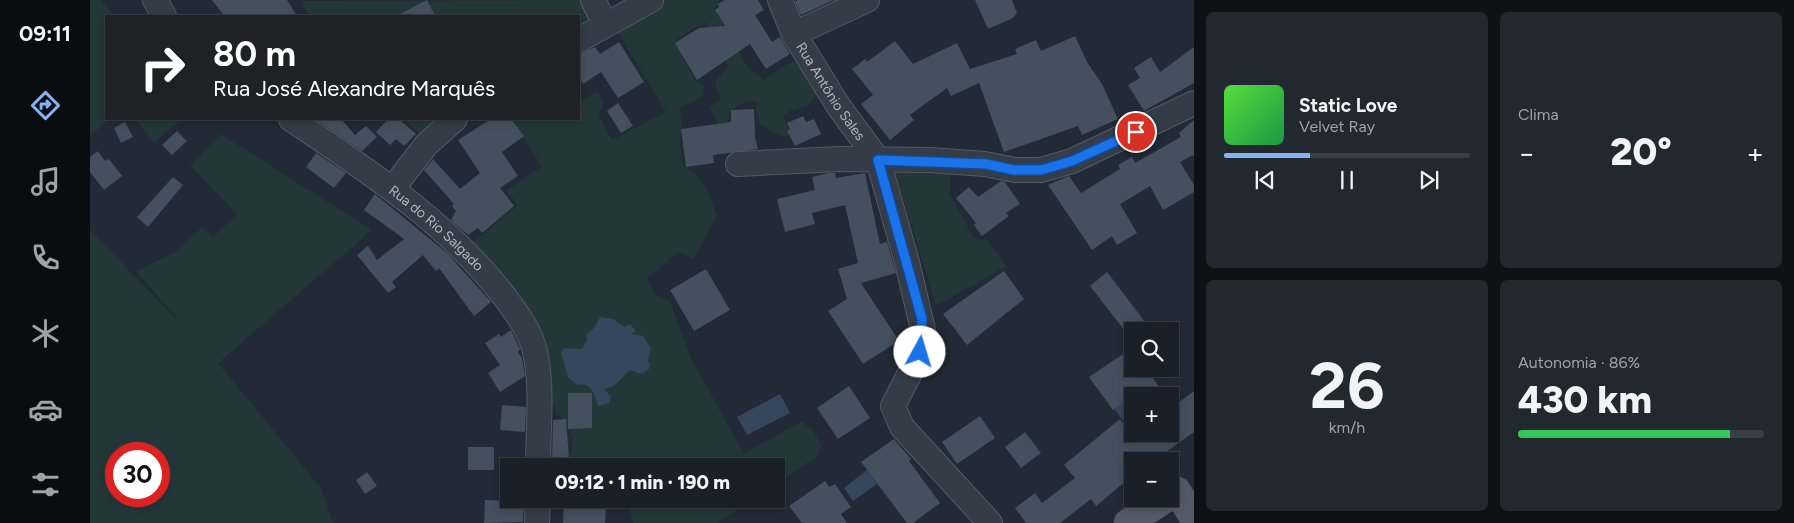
<!DOCTYPE html>
<html lang="pt">
<meta charset="utf-8">
<style>
:root{--surface:#192028;--page:#222830;--text:#f1f3f6;--muted:#9fa3a8;--line:#373e45;--accent:#86b1f2}
body{margin:0;font-family:Figtree,sans-serif;background:var(--page);color:var(--text);height:100vh;display:flex;flex-direction:column;font-size:19px;white-space:nowrap}
*{box-sizing:border-box;margin:0}
p{font-size:16px;color:var(--muted)}
.icon{flex:none;width:28px;height:28px;fill:none;stroke:currentColor;stroke-width:2;stroke-linecap:round;stroke-linejoin:round}
.map{position:relative;flex:1;overflow:hidden}
.panel{display:flex;flex-direction:column;gap:12px;padding:12px;background:#0e1216;width:600px}
.panel>*{flex:none}
.banner{position:absolute;left:15px;top:15px;width:475px;height:105px;border-radius:0px;box-shadow:0 2px 8px #0003,0 0 0 1px var(--line);background:#202124;color:#fff;overflow:hidden}
.tools{position:absolute;left:1034px;top:322px;display:grid;gap:10px}
.tools a{display:grid;place-items:center;width:55px;height:55px;border-radius:0px;background:var(--surface);box-shadow:0 2px 8px #0003,0 0 0 1px var(--line);font-size:25px}
.speed{position:absolute;left:15px;top:442px;display:flex;gap:10px;font-size:25px;font-weight:700;text-align:center}
.speed>*{display:grid;place-content:center;width:65px;height:65px;border-radius:50%;background:var(--surface);box-shadow:0 2px 8px #0003,0 0 0 1px var(--line);line-height:1}
.speed .limit{border:8px solid #d22;background:#fff;color:#111}
.pin{position:absolute;display:grid;place-items:center;width:42px;height:42px;color:#fff;margin:-21px;border:2px solid #fff;border-radius:50%;box-shadow:0 1px 5px #0007}
.me{position:absolute;width:55px;margin:-28px;rotate:6deg;stroke-linejoin:round;filter:drop-shadow(0 0 4px #0008)}
.turn{display:flex;align-items:center;gap:18px;height:105px;padding:0 25px;font-size:22px}
.turn .icon{width:65px;height:65px;stroke-width:2.5}
.turn b{display:block;font-size:35px;line-height:42px}
.big{font-size:38px;font-weight:800;line-height:1.1}
.panel .tile{flex:1;display:flex;flex-direction:column;justify-content:center;gap:8px;min-width:0;padding:0 18px;border-radius:8px;background:var(--page)}
.panel .dial{align-items:center;gap:0}
.dial b{font-size:65px;line-height:1}
.song{display:flex;align-items:center;gap:15px}
.cover{width:60px;height:60px;border-radius:8px;background:linear-gradient(135deg,hsl(110 70% 55%),hsl(140 70% 35%))}
.played{height:5px;border-radius:2px;background:linear-gradient(90deg,var(--accent) 35%,var(--line) 35%)}
.keys{display:flex;justify-content:space-around;direction:ltr}
.heat{display:flex;justify-content:space-between;align-items:center;font-size:28px;direction:ltr}
.charge{height:8px;border-radius:4px;background:linear-gradient(90deg,#34c759 86%,var(--line) 0)}
.panel .tiles{flex:1;display:grid;gap:12px;grid-template-columns:repeat(2,1fr)}
.trip{position:absolute;left:410px;top:458px;width:285px;height:50px;border-radius:0px;background:var(--surface);box-shadow:0 2px 8px #0003,0 0 0 1px var(--line);font-weight:800;line-height:50px;text-align:center}
main{display:flex;flex:1;min-height:0}
.menu{display:flex;flex-direction:column;width:90px;justify-content:space-around;align-items:center;background:#0a0d10;color:var(--muted)}
.menu .icon{width:35px;height:35px}
.menu .active{color:var(--accent)}
.menu b{font-size:22px;color:var(--text)}
.map>svg:first-child{display:block}
</style>
<main>
<nav class="menu">
<b>09:11</b>
<svg class="icon active" aria-label="directions" viewBox="0 0 24 24"><path d="M12 3l9 9-9 9-9-9zM9 14v-3h6M13 9l2 2-2 2"/></svg>
<svg class="icon" aria-label="music" viewBox="0 0 24 24"><path d="M9 18V5l10-2v13"/><circle cx="6" cy="18" r="3"/><circle cx="16" cy="16" r="3"/></svg>
<svg class="icon" aria-label="phone" viewBox="0 0 24 24"><path d="M5 4h4l2 5-3 2q2 4 5 5l2-3 5 2v4C11 20 4 13 5 4z"/></svg>
<svg class="icon" aria-label="climate" viewBox="0 0 24 24"><path d="M12 3v18M4 7l16 10M4 17L20 7"/></svg>
<svg class="icon" aria-label="car" viewBox="0 0 24 24"><path d="M5 17H2v-5l4-1 3-4h7l3 4 3 1v5h-3M9 17h6M6 11h13"/><circle cx="7" cy="17" r="2"/><circle cx="17" cy="17" r="2"/></svg>
<svg class="icon" aria-label="filters" viewBox="0 0 24 24"><path d="M4 7h16M4 17h16"/><circle cx="9" cy="7" r="2"/><circle cx="15" cy="17" r="2"/></svg>
</nav>
<div class="map">
<svg width="1104" height="523" viewBox="0 0 1104 523">
<rect width="100%" height="100%" fill="#212a36"/>
<path fill="#243738" fill-rule="evenodd" d="M0,0H11L25,16H16V119H20L0,136Z
M495,0L505,19L489,30V16H220L211,1Z
M567,0H630L624,9L657,66L674,80L697,64L707,61L727,94L717,106L701,110L693,116L698,128V135L692,137L670,124L666,108L667,102L658,100L640,110L637,123L629,126L620,107L631,99L626,88V80L639,67L616,23L607,26L585,41L604,79L614,86L613,97L590,108C589,114 592,118 592,124C589,138 591,153 593,167L604,173L618,191L627,216L603,259L589,252L557,278L567,296L580,301L601,358L654,454L712,421L724,432L731,445L727,457L686,484V466H480L483,436L464,407L456,384L378,247L428,205L416,191L452,166L421,119H489V102L507,91L514,103L508,115L522,140L576,112L526,29Z
M45,119H92L64,142Z
M312,119H357L332,135Z
M132,135L282,230L128,363L231,488L243,523H0V230L98,331L46,271L87,251L112,227L123,237L147,214L100,165ZM26,454H69V496H26Z
M803,165H861L860,195L884,238L897,240L917,266L846,306Z
M530,499H664L627,523H543L539,506Z"/>
<path fill="#36465d" d="M510,317L523,319L534,327L540,324L546,331L541,334L553,336L561,349L558,361L560,364L559,369L552,374L540,370L524,386L514,389L521,397L519,403L508,406C504,394 501,381 487,385L478,377L471,352L475,348L492,349L497,340L496,335L505,327Z
M690,394L700,413L657,435L647,417Z
M1035,401L1042,411L1041,432L1024,408Z
M777,470L787,484L763,501L754,488Z"/>
<path fill="#44505e" d="M122,0H197L207,16H134Z
M337,0L345,16H306Z
M635,0H668L674,10L665,15L682,42L690,37L700,54L676,69L660,44L607,80L585,43L609,28L635,26L625,10L629,7L628,4Z
M708,0H744L711,15L705,1Z
M885,0H922L927,13L923,18L898,29Z
M985,36L997,62L1012,84L1028,119L992,135L988,126L914,152L889,83L861,96L857,88L820,115L824,120L800,140L771,104L783,95L762,69L775,59L777,62L805,41L823,64L867,43L880,69L927,54L925,49L946,40L951,51Z
M529,42L554,82L528,98L511,72L493,84L489,77V54L505,47L510,54Z
M1104,47V83L1054,111L1038,85L1050,78L1044,68L1061,57L1070,72Z
M528,103L543,126L531,133L517,111Z
M664,109L665,137L668,149L623,155L624,163L596,167L591,129L641,122V110Z
M713,116L716,122L724,119L731,134L705,146L697,131L700,129L697,123Z
M225,119H251L265,135L276,126L287,137L272,151Z
M298,119H309L326,134L314,146L306,139L300,145L286,132Z
M401,119H421L434,136L412,152L428,176L410,188L424,206L392,233L388,228L378,235L361,220L366,211L362,206L364,204L334,170L343,159L370,189L390,173L368,140Z
M1104,120V157L1103,155L1090,162L1104,185V192L1073,210L1060,186L1030,204L1047,233L1027,245L1022,236L1002,250L958,185L979,176L991,193L1030,169L1028,165L1042,157L1045,163L1091,137L1089,133Z
M35,122L43,137L31,143L24,128Z
M87,131L97,141L82,155L72,145Z
M8,151L15,161L19,159L32,176L14,190L0,172V157Z
M226,153L256,173L244,188L216,167Z
M738,173H745L746,178L775,173L790,244L797,242L806,273L771,283L809,341L773,364L738,311L757,299L748,269L768,263L755,205L722,213L725,224L695,232L687,199L725,190L722,177Z
M83,177L93,185L58,227L47,217Z
M911,181L915,182L930,204L916,213L919,216L892,236L884,225L886,223L866,198L879,187L888,197Z
M285,194L358,254L401,302L384,316L349,268L346,271L333,255L302,282L306,287L298,293L267,255L278,246L287,260L314,239L274,210Z
M616,269L640,310L604,331L580,290Z
M914,271L934,299L877,345L853,314Z
M1017,272L1062,331H1035L1000,286Z
M421,330L430,349L428,352L432,358L435,376L410,392L398,373L410,365L395,343L409,334L411,337Z
M1042,348V369H1056L1076,396H1042L1023,410L999,377Z
M759,386L780,418L748,439L727,408Z
M1104,391V432L1063,461H1042V476L1006,506L1001,499L970,523H936L925,508L945,493L952,503L985,478L974,465L1030,419L1041,434H1080V409Z
M478,393H502V428L478,429Z
M412,405L436,407L435,432L410,430Z
M890,416L905,438L867,464L852,442Z
M476,419L479,458L462,459L463,420Z
M935,432L951,453L931,468L915,447Z
M804,439L821,459L819,461L850,503L823,523H817L771,462Z
M378,447H404V470H378Z
M277,472L287,486L275,494L266,480Z
M735,481L739,487L745,484L761,507L751,514L757,523H712L699,506Z
M474,499H499V505L516,506L515,523H473Z
M395,500L434,501L433,522L394,523Z"/>
<g fill="none" stroke-linecap="round" stroke-linejoin="round">
<defs>
<g id="minor">
<path d="M65,0L74,16"/>
<path d="M503,0L515,24"/>
<path id="s1" d="M690,0L704,34L749,107L788,160L817,262L833,330L825,363L803,406L812,427L900,523"/>
<path d="M704,34L777,0"/>
<path d="M489,40L561,0"/>
<path id="s2" d="M201,119C278,171 356,221 414,296C426,312 441,332 445,352C453,388 448,429 448,466"/>
<path d="M648,164L749,159L840,160L895,164L925,170H951L982,161L1104,103"/>
<path d="M303,188L336,145L365,119"/>
<path d="M447,523L448,499"/>
</g>
<path id="major" d="M1087,491L1104,518
M1038,523L1075,499"/>
</defs>
<use href="#minor" stroke="#525a64" stroke-width="26"/>
<use href="#major" stroke="#3e4550" stroke-width="29"/>
<use href="#minor" stroke="#343c47" stroke-width="24"/>
<use href="#major" stroke="#525b67" stroke-width="28"/>
</g>
<g fill="none" stroke-linecap="round" stroke-linejoin="round">
<defs>
<path id="route" d="M830,352L832,319L788,160L896,164L924,170H951L982,161L1046,132"/>
</defs>
<use href="#route" stroke="#114b97" stroke-width="12"/>
<use href="#route" stroke="#1a73e8" stroke-width="9"/>
</g>
<g text-anchor="middle" dominant-baseline="central" stroke-width="5" stroke-linejoin="round" paint-order="stroke">
<g font-size="14" fill="#afb7c3" stroke="#1a212b">
<text stroke="none"><textPath href="#s1" startOffset="105">Rua Antônio Sales</textPath></text>
<text stroke="none"><textPath href="#s2" startOffset="182">Rua do Rio Salgado</textPath></text>
</g>
</g>
</svg>
<div class="tools">
<a><svg class="icon" aria-label="search" viewBox="0 0 24 24"><circle cx="10" cy="10" r="6"/><path d="M15 15l6 6"/></svg></a>
<a>+</a>
<a>−</a>
</div>
<div class="speed"><div class="limit">30</div></div>
<div class="pin" style="left:1046px;top:132px;background:#d93025"><svg class="icon" aria-label="arrive" viewBox="0 0 24 24"><path d="M6 21V4h12l-3 4 3 4H6"/></svg></div>
<svg class="me" style="left:830px;top:352px" viewBox="-20 -20 40 40"><circle r="19" fill="#fff"/><path d="M0-13L10 11 0 6-10 11z" fill="#1a73e8"/></svg>
<div class="trip">09:12 · 1 min · 190 m</div>
<div class="banner">
<div class="turn"><svg class="icon" aria-label="right" viewBox="0 0 24 24"><path d="M7 20v-9h11M14 6l5 5-5 5"/></svg><div><b>80 m</b>Rua José Alexandre Marquês</div></div>
</div>
</div>
<section class="panel">
<div class="tiles">
<div class="tile">
<div class="song"><i class="cover"></i><div><b>Static Love</b><p>Velvet Ray</p></div></div>
<div class="played"></div>
<div class="keys"><svg class="icon" aria-label="previous" viewBox="0 0 24 24"><path d="M18 5L8 12l10 7zM5 5v14"/></svg><svg class="icon" aria-label="pause" viewBox="0 0 24 24"><path d="M8 5v14M16 5v14"/></svg><svg class="icon" aria-label="next" viewBox="0 0 24 24"><path d="M6 5l10 7-10 7zM19 5v14"/></svg></div>
</div>
<div class="tile"><p>Clima</p>
<div class="heat"><a>−</a><b class="big">20°</b><a>+</a></div>
</div>
<div class="tile dial"><b>26</b><p>km/h</p></div>
<div class="tile"><p>Autonomia · 86%</p><b class="big">430 km</b><div class="charge"></div></div>
</div>
</section>
</main>
